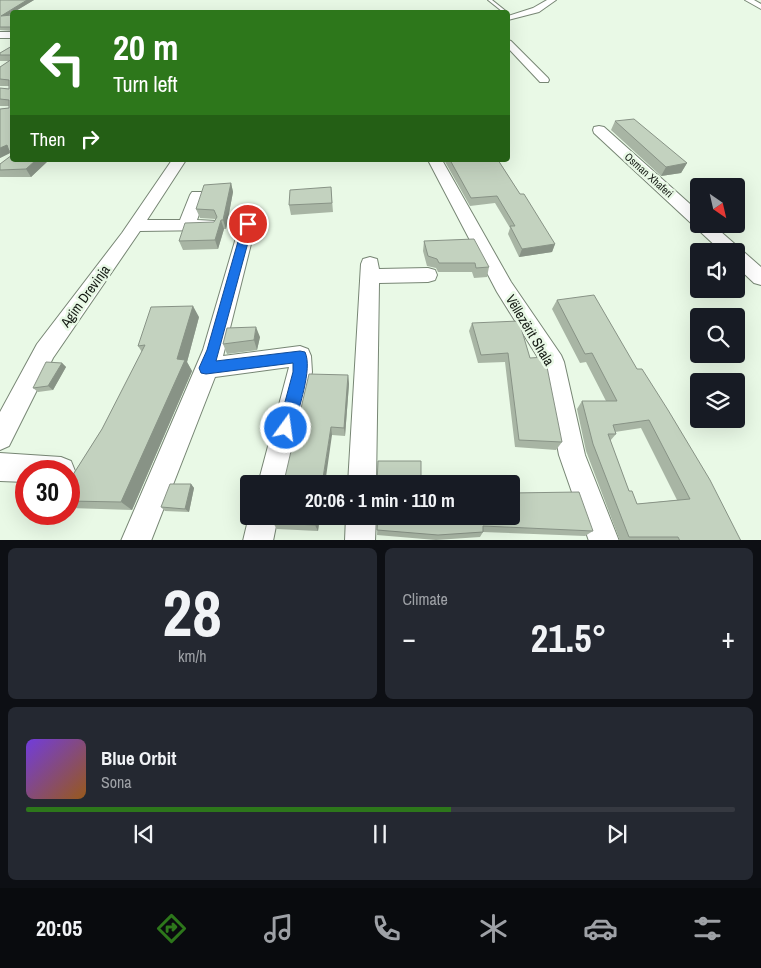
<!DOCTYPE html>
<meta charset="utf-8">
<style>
:root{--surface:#171b24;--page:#242831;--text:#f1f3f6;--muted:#9ea1a6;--line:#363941;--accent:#2d771b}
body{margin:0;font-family:"Archivo Narrow",sans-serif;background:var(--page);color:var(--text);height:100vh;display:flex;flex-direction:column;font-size:19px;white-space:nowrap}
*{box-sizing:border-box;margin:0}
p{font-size:16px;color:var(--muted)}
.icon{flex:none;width:28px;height:28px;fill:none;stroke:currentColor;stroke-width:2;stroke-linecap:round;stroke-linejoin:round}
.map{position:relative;height:540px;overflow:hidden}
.side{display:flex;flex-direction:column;gap:8px;padding:8px;background:#0d0f14;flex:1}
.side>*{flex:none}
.top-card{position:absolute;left:10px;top:10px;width:500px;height:152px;border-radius:5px;box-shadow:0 5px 20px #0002;background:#2d771b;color:#fff;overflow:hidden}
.needle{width:32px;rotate:146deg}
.buttons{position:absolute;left:690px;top:178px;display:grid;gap:10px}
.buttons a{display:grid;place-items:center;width:55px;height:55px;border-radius:5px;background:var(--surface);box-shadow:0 5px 20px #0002;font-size:25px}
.speed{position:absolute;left:15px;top:460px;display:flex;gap:10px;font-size:25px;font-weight:700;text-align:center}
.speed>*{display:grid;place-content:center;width:65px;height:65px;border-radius:50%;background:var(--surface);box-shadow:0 5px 20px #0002;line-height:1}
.speed .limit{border:8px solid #d22;background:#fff;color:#111}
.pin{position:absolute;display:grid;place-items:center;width:42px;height:42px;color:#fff;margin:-21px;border:2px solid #fff;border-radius:50%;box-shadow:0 1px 5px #0007}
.me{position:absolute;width:55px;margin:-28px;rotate:14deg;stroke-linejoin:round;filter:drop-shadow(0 0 4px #0008)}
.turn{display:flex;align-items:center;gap:18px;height:105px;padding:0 20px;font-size:22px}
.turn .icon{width:65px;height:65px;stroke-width:2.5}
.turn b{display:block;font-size:35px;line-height:42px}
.then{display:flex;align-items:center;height:48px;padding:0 20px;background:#0003;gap:10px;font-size:19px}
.big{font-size:38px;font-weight:700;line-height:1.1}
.side .card{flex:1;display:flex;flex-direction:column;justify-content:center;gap:8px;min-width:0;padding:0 18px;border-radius:8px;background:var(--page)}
.side .dial{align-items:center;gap:0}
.dial b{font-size:65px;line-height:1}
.song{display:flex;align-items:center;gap:15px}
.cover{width:60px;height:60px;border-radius:8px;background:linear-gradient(135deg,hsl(260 70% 55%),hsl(30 70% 35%))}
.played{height:5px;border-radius:2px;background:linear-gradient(90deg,var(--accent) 60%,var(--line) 60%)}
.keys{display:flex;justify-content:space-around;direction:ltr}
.heat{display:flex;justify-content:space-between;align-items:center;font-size:28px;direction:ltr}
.side .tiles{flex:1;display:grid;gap:8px;grid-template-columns:1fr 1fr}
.card:last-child{grid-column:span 2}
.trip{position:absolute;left:240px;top:475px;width:280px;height:50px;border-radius:5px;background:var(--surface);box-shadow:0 5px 20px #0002;font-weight:700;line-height:50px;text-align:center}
.tabs{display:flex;height:80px;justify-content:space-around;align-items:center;background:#090b0e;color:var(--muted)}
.tabs .icon{width:35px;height:35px}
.tabs .current{color:var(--accent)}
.tabs b{font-size:22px;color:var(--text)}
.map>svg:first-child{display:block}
</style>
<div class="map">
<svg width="761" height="541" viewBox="0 0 761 541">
<rect width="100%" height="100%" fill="#e9f9e6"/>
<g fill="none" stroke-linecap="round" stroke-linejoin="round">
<defs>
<path id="lane" d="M488,0H492L507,12H503Z"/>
<path id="street" d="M547,0H556L539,12L508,20V16L533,8Z
M745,0H754L761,4V9Z
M0,32H12V38H0Z
M508,40L511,41L548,78L549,80L548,82H540L508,48Z
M599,126L604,127L699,212V224H712L761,267V285L754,283L736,266V251H721L594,133L593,130L594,127Z
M172,160H186L147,220H180L190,195L192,192H204L206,195L197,220L216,221L218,225L216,229L210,230L140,231L53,358L9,446L0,450V412L37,344L122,233Z
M428,160H442L511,282L561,355L564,362L585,455L619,541H589L559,455L542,364L497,292Z
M248,219L254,220L256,224L223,356L300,346L308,349L311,356L312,372L286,484H258L289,367L215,377L151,541H121L203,350L240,224L242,220Z
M370,257L377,259L379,269L428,268L435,270L437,275L435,280L428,282L379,283L376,484H348L361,264L363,259Z
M0,453L61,457L71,461L75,471L69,481V471H26V482L0,481Z
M249,516H278L273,541H243Z
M346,516H376L375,541H345Z"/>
</defs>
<use href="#lane" stroke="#778674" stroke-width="2"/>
<use href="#street" stroke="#778674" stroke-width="2"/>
<use href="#lane" fill="#fff" fill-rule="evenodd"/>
<use href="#street" fill="#fff" fill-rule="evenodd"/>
</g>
<path fill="#a8b5a4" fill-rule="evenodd" d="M0,0H34L14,12H12L9,15L12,31L0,30Z
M12,46V160H49L31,177H0V164L12,156L10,153L0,158V109L9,108V106H0V88L9,89V86H0V67L9,61H0V53Z
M615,121L687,163L681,173L661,176L611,130Z
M444,160H498L520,194L555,244L552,252L519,257L508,234L510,228L495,203L470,206Z
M231,183L233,192L226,229H224L218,249L183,250L179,241L214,222L216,219L200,218L196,209Z
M331,187L333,212L291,215L289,205Z
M424,241L489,267L487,277L474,278L472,272H438L436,268L427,266L423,251Z
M557,300L637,369L741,541H620L586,451L577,409L582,401H606L586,362L580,363L552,309ZM641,428L677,500L637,504L629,491L610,441L616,434L615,432Z
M199,317L187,362L192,371L132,510L70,508L69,507V481L102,429L142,352L138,346Z
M472,323L530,358L562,442L556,450L515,447L505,362L478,363L469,331Z
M260,337L257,350L227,354L223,344Z
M62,363L66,367L53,390L38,392L33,388Z
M348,375L349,384L345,436L332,435L285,477Z
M191,484L194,488L189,512L165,511L161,507Z
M320,516L318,531L277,529L273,523Z
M378,516L593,531L585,536L483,532L480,537L436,540L377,535Z"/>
<path fill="#889386" d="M27,0H34L14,12H12V13L3,19L1,16Z
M7,145L9,151L10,153L0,158V148Z
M36,160H49L31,177L26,169Z
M687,163L681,173L661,176L666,167Z
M231,183L233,192L226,229L223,220Z
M221,220L224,229L218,249L215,240Z
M555,244L552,252L519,257L522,249Z
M193,306L199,317L187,362L192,371L132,510L121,502Z
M256,327L260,337L257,350L254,340Z
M62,363L66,367L53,390L48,386Z
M348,375L349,384L345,436L344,428Z
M331,427L332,435L325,484H322Z
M191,484L194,488L189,512L185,509Z
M317,516H320L318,531L315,525Z"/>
<path fill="#c3d2bf" stroke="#889386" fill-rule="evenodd" d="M0,0H27L1,16L12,15V31L11,27H0Z
M12,46V55H0V53Z
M12,59V151H9L7,145L0,148V109L9,108V100L0,99V88L9,89V80L0,79V67Z
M634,119L687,163L666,167L615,121Z
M12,155V160H36L26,169L0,170V164Z
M450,160H498L520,194H524L555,244L522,249L510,226H515L497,196L471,198Z
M231,183L223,220H221L215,240L179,241L185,223L214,222L217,217L214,210L196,209L204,185Z
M331,187L332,203L289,205L290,190Z
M474,239L489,267L476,268L475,263H439L437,259L428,256L424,241Z
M594,295L637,369H642L668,410L710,480L741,541H680L678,537H629L593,444L582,401H617L592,353L585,354L557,300ZM649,420L690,499L637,504L632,491H629L608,434H616L613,425Z
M193,306L177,359L185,360L121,502L69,501V481L102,429L145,345L138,346L151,307Z
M519,321L530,358L545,357L562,442L519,440L508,353L481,355L472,323Z
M256,327L254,340L223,344L227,328Z
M46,362L62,363L48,386L33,388Z
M309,374L348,375L344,428L331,427L322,484H281L282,479L285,477Z
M378,461H421V484H377Z
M170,484H191L185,509L161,507Z
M579,492L593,531L483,526V532L438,535L377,530L378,516H511V493Z
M275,516H317L315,525L273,523Z"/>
<path fill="#1a73e8" stroke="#114b97" d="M248,221L253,224L216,361L300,351L305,352C313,369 298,409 294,428L292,433L286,435L281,433L278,428L293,372V363L206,374L201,373L199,368L207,350L243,224Z"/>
<g text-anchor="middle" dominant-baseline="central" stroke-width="5" stroke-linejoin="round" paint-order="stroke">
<g font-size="11" fill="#151b14" stroke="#e9f9e6">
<text transform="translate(649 175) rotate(42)">Osman Xhaferi</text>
</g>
<g font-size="14" fill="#151b14" stroke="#e9f9e6">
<text transform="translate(85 296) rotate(-54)">Agim Drevinja</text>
<text transform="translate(530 330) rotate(59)">Vëllezërit Shala</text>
</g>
</g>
</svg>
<div class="buttons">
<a><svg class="needle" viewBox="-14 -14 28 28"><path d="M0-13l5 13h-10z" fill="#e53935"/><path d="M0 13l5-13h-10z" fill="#9ea1a6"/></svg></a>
<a><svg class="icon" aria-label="sound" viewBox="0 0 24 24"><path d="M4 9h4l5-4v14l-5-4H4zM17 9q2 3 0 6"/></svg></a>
<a><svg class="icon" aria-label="search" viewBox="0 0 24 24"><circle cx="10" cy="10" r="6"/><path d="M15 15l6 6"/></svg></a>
<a><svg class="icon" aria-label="layers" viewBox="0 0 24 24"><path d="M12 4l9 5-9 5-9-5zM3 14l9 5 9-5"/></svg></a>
</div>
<div class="speed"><div class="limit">30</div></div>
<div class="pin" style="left:248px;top:224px;background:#d93025"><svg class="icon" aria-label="arrive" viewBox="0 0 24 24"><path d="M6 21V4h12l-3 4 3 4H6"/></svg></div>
<svg class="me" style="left:286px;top:428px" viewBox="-20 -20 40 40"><circle r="17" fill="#1a73e8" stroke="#fff" stroke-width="3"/><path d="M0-11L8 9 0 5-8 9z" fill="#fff"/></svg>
<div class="trip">20:06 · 1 min · 110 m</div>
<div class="top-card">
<div class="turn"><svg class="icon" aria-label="left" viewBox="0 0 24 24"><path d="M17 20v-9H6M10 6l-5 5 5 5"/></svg><div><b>20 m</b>Turn left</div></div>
<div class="then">Then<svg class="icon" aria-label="right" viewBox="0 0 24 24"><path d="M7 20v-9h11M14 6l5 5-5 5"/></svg></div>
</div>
</div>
<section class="side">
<div class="tiles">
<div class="card dial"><b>28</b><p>km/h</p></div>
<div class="card"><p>Climate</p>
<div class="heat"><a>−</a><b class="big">21.5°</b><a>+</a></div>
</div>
<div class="card">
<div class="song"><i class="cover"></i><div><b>Blue Orbit</b><p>Sona</p></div></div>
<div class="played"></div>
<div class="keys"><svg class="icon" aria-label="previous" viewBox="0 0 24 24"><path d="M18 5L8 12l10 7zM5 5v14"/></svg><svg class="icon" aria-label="pause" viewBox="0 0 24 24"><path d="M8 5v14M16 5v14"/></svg><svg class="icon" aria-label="next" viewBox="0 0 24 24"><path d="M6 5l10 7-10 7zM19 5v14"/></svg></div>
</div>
</div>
</section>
<nav class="tabs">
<b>20:05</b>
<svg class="icon current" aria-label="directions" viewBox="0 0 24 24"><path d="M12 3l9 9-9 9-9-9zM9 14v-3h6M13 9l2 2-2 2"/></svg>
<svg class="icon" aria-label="music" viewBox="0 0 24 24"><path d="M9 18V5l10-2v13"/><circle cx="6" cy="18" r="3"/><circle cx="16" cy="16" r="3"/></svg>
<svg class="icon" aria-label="phone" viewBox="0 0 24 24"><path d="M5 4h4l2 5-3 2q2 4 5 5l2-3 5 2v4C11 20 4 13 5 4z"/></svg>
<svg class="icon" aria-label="climate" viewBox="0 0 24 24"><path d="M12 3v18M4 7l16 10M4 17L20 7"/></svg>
<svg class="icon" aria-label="car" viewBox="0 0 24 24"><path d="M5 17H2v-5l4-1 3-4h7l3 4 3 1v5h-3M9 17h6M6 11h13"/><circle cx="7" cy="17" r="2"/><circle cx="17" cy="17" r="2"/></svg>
<svg class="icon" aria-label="filters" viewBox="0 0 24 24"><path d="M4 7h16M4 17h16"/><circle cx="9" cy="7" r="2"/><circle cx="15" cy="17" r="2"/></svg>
</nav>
